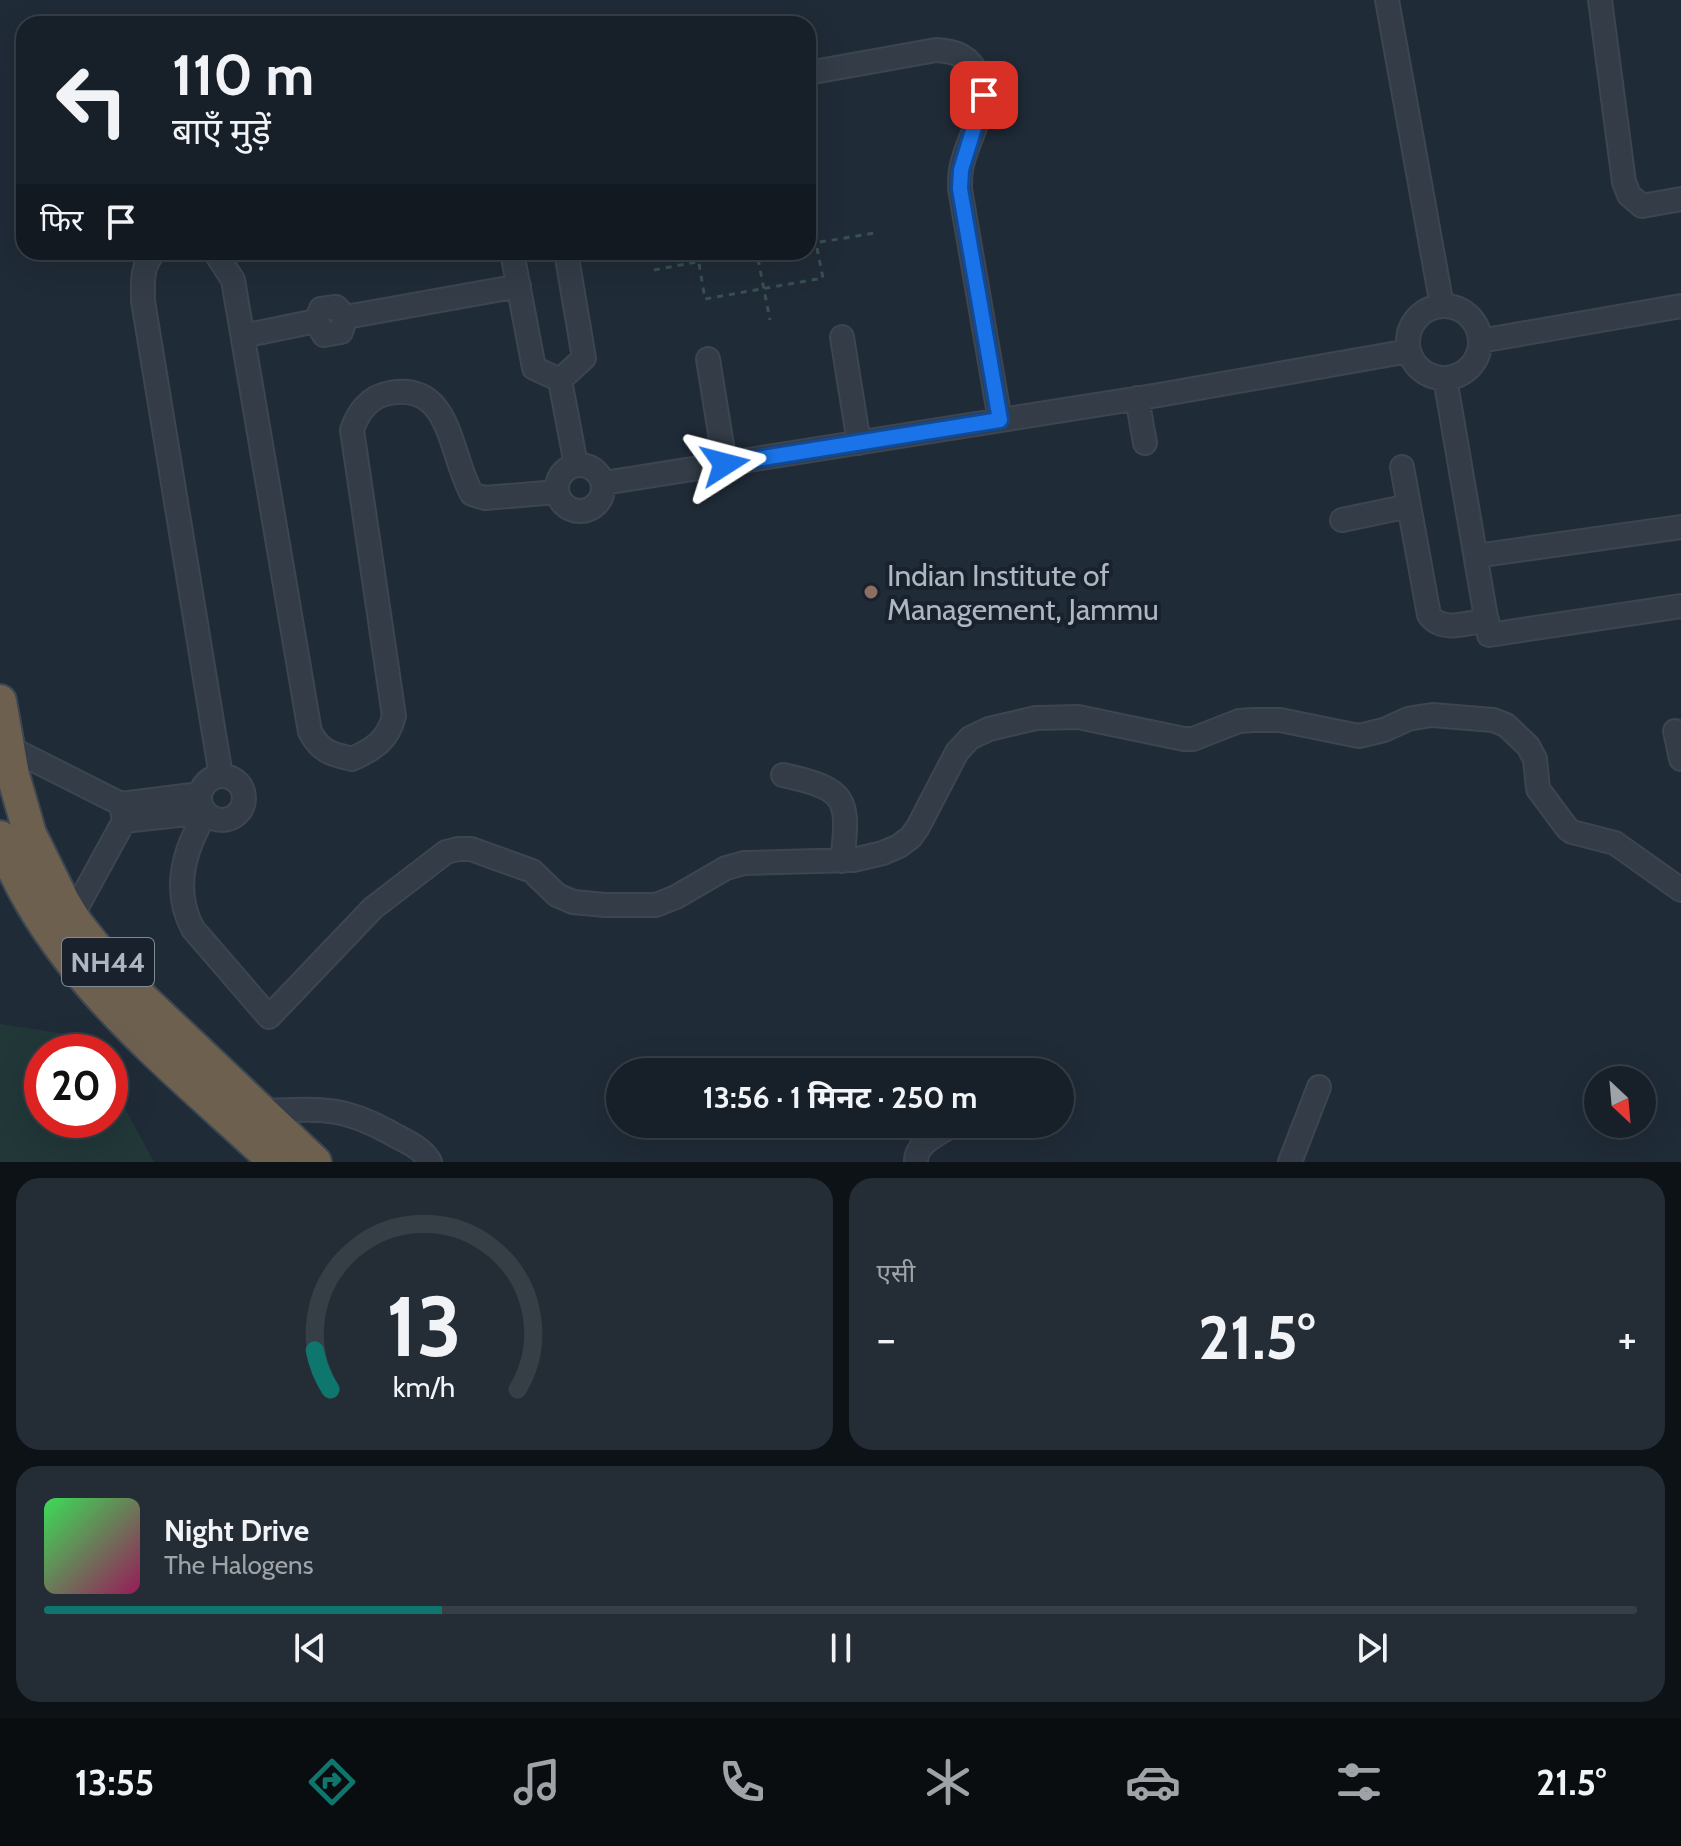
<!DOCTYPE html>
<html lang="hi">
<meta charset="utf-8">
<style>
:root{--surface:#172029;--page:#242d35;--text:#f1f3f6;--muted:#9ea3a8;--line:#363e46;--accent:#0f766e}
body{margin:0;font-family:Cabin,"Noto Sans Devanagari",sans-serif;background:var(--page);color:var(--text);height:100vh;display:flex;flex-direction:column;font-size:30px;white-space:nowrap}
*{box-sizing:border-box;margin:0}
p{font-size:26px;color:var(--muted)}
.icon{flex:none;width:44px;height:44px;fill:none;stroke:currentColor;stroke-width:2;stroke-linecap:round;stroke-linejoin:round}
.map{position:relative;height:1162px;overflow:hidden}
.side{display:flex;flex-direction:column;gap:16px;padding:16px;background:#0d1217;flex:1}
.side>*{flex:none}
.banner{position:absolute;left:16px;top:16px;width:800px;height:244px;border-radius:24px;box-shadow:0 8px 32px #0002,0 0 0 2px var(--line);background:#172029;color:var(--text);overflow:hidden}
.needle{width:52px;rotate:154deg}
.controls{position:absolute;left:1584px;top:1066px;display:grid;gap:16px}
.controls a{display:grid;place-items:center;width:72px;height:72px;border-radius:50%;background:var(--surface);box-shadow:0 8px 32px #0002,0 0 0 2px var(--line);font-size:40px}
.speed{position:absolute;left:24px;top:1034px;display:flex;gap:16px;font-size:40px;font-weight:700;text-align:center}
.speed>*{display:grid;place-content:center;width:104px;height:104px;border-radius:50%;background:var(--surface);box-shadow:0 8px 32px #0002,0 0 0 2px var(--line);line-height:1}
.speed .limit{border:12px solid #d22;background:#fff;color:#111}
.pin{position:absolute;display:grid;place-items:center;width:68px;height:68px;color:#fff;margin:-34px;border-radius:16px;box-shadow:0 4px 12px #0006}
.me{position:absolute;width:88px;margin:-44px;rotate:81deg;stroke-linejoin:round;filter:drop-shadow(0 0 6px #0008)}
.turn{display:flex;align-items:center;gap:28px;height:168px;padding:0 24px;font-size:36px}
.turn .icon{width:104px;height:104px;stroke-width:2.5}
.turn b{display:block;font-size:56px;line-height:68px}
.then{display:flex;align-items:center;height:76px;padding:0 24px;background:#0003;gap:16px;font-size:30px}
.big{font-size:60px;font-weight:700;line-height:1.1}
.side .card{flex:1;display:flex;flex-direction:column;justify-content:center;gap:12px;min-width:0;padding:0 28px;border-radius:24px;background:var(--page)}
.side .dial{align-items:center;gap:0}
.dial svg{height:208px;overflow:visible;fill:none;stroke:var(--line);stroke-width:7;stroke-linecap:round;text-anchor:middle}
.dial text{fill:var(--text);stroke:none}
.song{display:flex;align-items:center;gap:24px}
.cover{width:96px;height:96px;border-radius:12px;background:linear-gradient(135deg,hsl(130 70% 55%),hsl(330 70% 35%))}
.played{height:8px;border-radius:4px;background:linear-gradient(90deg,var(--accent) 25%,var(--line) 25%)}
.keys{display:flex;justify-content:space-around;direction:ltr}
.heat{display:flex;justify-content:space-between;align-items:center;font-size:44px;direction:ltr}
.side .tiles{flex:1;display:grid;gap:16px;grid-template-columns:1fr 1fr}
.card:last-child{grid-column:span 2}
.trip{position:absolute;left:606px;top:1058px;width:468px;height:80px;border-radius:40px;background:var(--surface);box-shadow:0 8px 32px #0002,0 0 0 2px var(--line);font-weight:700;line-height:80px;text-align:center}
.menu{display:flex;height:128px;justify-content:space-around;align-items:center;background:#090d10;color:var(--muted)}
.menu .icon{width:56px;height:56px}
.menu .current{color:var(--accent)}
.menu b{font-size:36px;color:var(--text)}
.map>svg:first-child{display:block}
</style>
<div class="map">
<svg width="1681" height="1162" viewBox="0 0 1681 1162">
<rect width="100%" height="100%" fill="#1f2b37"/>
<path fill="#213738" d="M0,1024L87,1037L95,1052H42V1120H110V1080L154,1162H0Z"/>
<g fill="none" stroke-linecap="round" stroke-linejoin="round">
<defs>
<path id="minor" d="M1387,0L1442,306
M1600,0L1624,182L1629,195L1642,206L1681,199
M808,73L936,50C952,51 965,54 974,68C998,101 966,136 961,170C960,176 960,183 960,189L1000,420
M154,252C141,267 143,282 143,301L221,776
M215,252L233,280L310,732C321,752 331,754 352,759C374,749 388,740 394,716L352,430C358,412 370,396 390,393C452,382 449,454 472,494L485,498L557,492
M512,252L534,368L560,380
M1408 342a36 36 0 1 1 72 0a36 36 0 1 1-72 0Z
M346,317L519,286
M316,321L324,335L341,332L346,317
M316,321L321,309L336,307L346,317
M243,336L316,321
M842,337L859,443
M1480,341L1681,306
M708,359L725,464
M1445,378L1489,635L1681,606
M560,380L584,358L566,252
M560,380L576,465
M1137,398L1145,443
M557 488a23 23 0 1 1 46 0a23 23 0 1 1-46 0Z
M1402,467L1429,615C1442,633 1468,623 1487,620
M604,483L1159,395L1409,351
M1342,520L1409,506
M1476,556L1681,527
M1675,731L1681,759
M8,747L121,804L124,821L72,916
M783,775C847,789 850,798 842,861
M200 798a22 22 0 1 1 44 0a22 22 0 1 1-44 0Z
M121,804L200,794
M206,813C184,849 172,890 193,929L269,1017L373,908L446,852L458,849H471L532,871L557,895L573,902L605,905H656L676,897L726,868L744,863L853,860L883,853L899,846L911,837L918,827L957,752L970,738L989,729L1036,718L1078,717L1184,739H1193L1239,721L1253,720H1280L1359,736L1384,730L1408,719L1419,717L1432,715L1493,720L1506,725L1528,746L1535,759L1538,789L1567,828L1572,832L1615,843L1681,890
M124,821L205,812
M262,1111C321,1109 342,1105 396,1136C409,1143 423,1149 430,1162
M916,1162C915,1143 939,1134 954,1124
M1290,1162L1319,1087"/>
<path id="highway" d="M0,701L13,775L30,834L63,901L77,924L96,948L143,999L315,1162
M0,837C50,974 172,1065 275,1162"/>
</defs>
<use href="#minor" stroke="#3c4551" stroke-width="26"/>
<use href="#highway" stroke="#3d4752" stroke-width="36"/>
<path stroke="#395050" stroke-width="3" stroke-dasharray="6 6" stroke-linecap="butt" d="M808,244L875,233
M697,252L705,299L823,278L808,204
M744,253L745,261L773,256L772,252
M758,259L770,320
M654,270L744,253"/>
<use href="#minor" stroke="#333c47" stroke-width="22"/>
<use href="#highway" stroke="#6e604f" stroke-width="32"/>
</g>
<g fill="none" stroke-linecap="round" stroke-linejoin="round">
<defs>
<path id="route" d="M725,464L1000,420L960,189L961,170L984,95"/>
</defs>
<use href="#route" stroke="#114b97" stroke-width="20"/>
<use href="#route" stroke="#1a73e8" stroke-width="14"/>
</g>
<circle fill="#8d6e63" stroke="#18212c" stroke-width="3" cx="871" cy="592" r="8"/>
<g text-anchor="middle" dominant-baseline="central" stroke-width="8" stroke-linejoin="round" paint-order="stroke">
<rect fill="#18212c" stroke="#808a96" stroke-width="2" x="62" y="938" width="92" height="48" rx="6"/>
<g font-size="28" font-weight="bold" fill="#adb7c4">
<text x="108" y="962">NH44</text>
</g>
<g font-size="30" fill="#adb7c4" stroke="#18212c" text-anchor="start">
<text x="887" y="575">Indian Institute of<tspan x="887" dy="34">Management, Jammu</tspan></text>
</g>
</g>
</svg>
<div class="controls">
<a><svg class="needle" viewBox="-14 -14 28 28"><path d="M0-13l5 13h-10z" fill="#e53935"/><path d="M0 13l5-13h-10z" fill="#9ea3a8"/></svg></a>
</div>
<div class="speed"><div class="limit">20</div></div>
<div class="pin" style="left:984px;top:95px;background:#d93025"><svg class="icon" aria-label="arrive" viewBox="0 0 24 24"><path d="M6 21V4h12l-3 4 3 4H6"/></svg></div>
<svg class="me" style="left:725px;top:464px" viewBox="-20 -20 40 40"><path d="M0-17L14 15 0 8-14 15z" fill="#1a73e8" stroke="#fff" stroke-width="4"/></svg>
<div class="trip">13:56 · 1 मिनट · 250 m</div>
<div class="banner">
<div class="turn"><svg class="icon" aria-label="left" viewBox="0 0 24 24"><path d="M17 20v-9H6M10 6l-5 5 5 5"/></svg><div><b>110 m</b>बाएँ मुड़ें</div></div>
<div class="then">फिर<svg class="icon" aria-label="arrive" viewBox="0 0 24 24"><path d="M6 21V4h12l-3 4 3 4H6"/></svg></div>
</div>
</div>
<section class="side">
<div class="tiles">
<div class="card dial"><svg viewBox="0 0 100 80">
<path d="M14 69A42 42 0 1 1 86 69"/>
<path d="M14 69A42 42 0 0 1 8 54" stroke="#0f766e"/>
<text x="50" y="56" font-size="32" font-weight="700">13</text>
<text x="50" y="72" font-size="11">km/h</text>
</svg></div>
<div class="card"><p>एसी</p>
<div class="heat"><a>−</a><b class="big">21.5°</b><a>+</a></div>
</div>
<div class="card">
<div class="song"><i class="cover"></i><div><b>Night Drive</b><p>The Halogens</p></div></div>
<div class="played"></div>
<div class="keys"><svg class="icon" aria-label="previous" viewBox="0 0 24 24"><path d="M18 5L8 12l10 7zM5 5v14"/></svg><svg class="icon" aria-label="pause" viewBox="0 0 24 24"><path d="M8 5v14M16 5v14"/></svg><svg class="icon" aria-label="next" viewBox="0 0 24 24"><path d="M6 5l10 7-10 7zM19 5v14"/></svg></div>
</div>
</div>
</section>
<nav class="menu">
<b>13:55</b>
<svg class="icon current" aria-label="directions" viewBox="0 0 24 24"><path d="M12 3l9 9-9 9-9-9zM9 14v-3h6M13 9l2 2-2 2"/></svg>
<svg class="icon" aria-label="music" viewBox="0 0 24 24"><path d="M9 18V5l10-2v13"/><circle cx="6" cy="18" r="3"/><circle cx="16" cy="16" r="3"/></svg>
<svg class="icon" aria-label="phone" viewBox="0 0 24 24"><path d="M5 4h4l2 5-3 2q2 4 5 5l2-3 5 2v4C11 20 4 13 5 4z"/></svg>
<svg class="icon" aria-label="climate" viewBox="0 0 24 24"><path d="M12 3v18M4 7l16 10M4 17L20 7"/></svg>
<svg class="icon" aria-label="car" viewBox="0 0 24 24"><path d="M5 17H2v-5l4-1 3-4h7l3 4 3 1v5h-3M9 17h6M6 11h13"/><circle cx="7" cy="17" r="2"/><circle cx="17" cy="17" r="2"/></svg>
<svg class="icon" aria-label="filters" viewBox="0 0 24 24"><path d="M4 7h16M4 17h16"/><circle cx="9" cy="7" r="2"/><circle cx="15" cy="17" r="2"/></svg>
<b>21.5°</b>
</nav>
